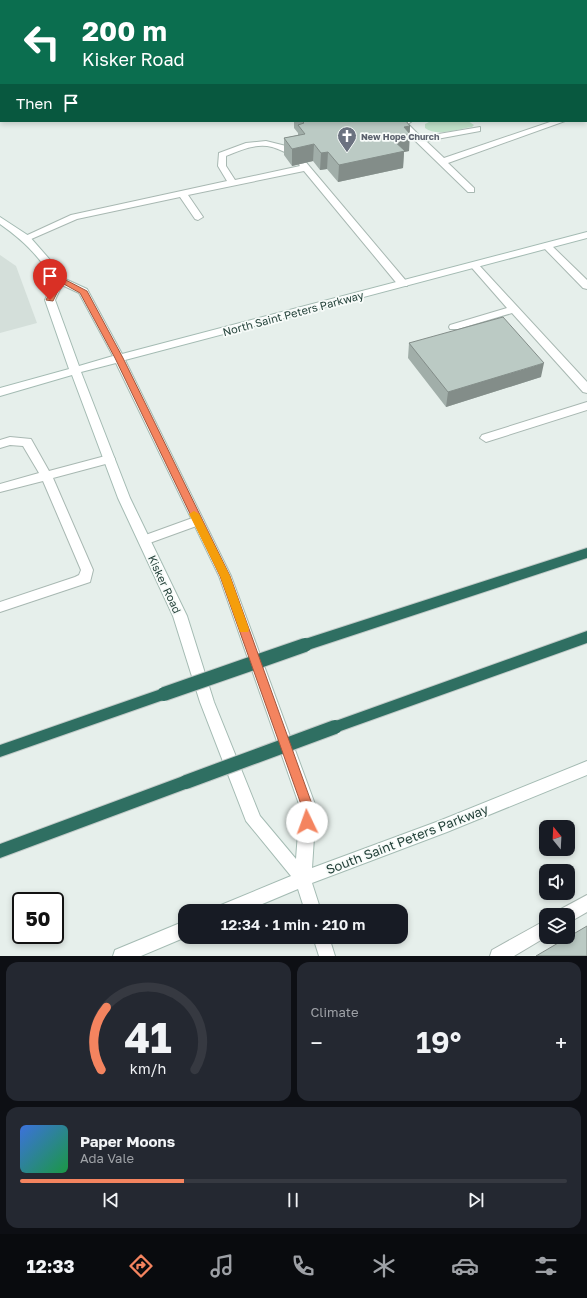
<!DOCTYPE html>
<meta charset="utf-8">
<style>
:root{--surface:#171b24;--page:#242831;--text:#f1f3f6;--muted:#9ea1a6;--line:#363941;--accent:#f4845f}
body{margin:0;font-family:"Golos Text",sans-serif;background:var(--page);color:var(--text);height:100vh;display:flex;flex-direction:column;font-size:15px;white-space:nowrap}
*{box-sizing:border-box;margin:0}
p{font-size:13px;color:var(--muted)}
.icon{flex:none;width:22px;height:22px;fill:none;stroke:currentColor;stroke-width:2;stroke-linecap:round;stroke-linejoin:round}
.map{position:relative;height:956px;overflow:hidden}
.panel{display:flex;flex-direction:column;gap:6px;padding:6px;background:#0d0f14;flex:1}
.panel>*{flex:none}
.guide{position:absolute;left:0px;top:0px;width:587px;height:122px;box-shadow:0 2px 6px #0003;background:#0b6e4f;color:#fff;overflow:hidden}
.needle{width:26px;rotate:342deg}
.tools{position:absolute;left:539px;top:820px;display:grid;gap:8px}
.tools a{display:grid;place-items:center;width:36px;height:36px;border-radius:8px;background:var(--surface);box-shadow:0 2px 6px #0003;font-size:20px}
.speed{position:absolute;left:12px;top:892px;display:flex;gap:8px;font-size:20px;font-weight:700;text-align:center}
.speed>*{display:grid;place-content:center;width:52px;height:52px;border-radius:50%;background:var(--surface);box-shadow:0 2px 6px #0003;line-height:1}
.speed .limit{border:2px solid #111;border-radius:6px;background:#fff;color:#111}
.pin{position:absolute;display:grid;place-items:center;width:34px;height:34px;color:#fff;margin:-41px -17px;border-radius:50% 50% 50% 0;rotate:-45deg;box-shadow:0 0 4px #0007}
.pin .icon{rotate:45deg}
.me{position:absolute;width:44px;margin:-22px;rotate:357deg;stroke-linejoin:round;filter:drop-shadow(0 0 3px #0008)}
.turn{display:flex;align-items:center;gap:14px;height:84px;padding:0 16px;font-size:18px}
.turn .icon{width:52px;height:52px;stroke-width:2.5}
.turn b{display:block;font-size:28px;line-height:34px}
.then{display:flex;align-items:center;height:38px;padding:0 16px;background:#0003;gap:8px;font-size:15px}
.big{font-size:30px;font-weight:600;line-height:1.1}
.panel .tile{flex:1;display:flex;flex-direction:column;justify-content:center;gap:6px;min-width:0;padding:0 14px;border-radius:12px;background:var(--page)}
.panel .dial{align-items:center;gap:0}
.dial svg{height:104px;overflow:visible;fill:none;stroke:var(--line);stroke-width:7;stroke-linecap:round;text-anchor:middle}
.dial text{fill:var(--text);stroke:none}
.song{display:flex;align-items:center;gap:12px}
.cover{width:48px;height:48px;border-radius:6px;background:linear-gradient(135deg,hsl(220 70% 55%),hsl(140 70% 35%))}
.played{height:4px;border-radius:2px;background:linear-gradient(90deg,var(--accent) 30%,var(--line) 30%)}
.keys{display:flex;justify-content:space-around;direction:ltr}
.heat{display:flex;justify-content:space-between;align-items:center;font-size:22px;direction:ltr}
.panel .tiles{flex:1;display:grid;gap:6px;grid-template-columns:1fr 1fr}
.tile:last-child{grid-column:span 2}
.trip{position:absolute;left:178px;top:904px;width:230px;height:40px;border-radius:12px;background:var(--surface);box-shadow:0 2px 6px #0003;font-weight:600;line-height:40px;text-align:center}
.tabs{display:flex;height:64px;justify-content:space-around;align-items:center;background:#090b0e;color:var(--muted)}
.tabs .icon{width:28px;height:28px}
.tabs .selected{color:var(--accent)}
.tabs b{font-size:18px;color:var(--text)}
.map>svg:first-child{display:block}
</style>
<div class="map">
<svg width="587" height="956" viewBox="0 0 587 956">
<rect width="100%" height="100%" fill="#e6efeb"/>
<path fill="#d4dfda" d="M0,255L16,266L37,323L0,333Z"/>
<path fill="#bfe0c8" d="M133,0H512L514,1H135Z
M431,121H468L474,125L472,127C458,129 437,137 425,128V124Z"/>
<g fill="none" stroke-linecap="round" stroke-linejoin="round">
<path fill="#8ec9d4" fill-rule="evenodd" d="M499,0H505V1H499Z
M586,43L587,44V48L586,47Z"/>
<defs>
<path id="lane" d="M144,0H153L154,1H145Z
M399,121H412L408,124L421,137L480,127V131L426,141L444,158L553,121H565L448,163L474,188V192H468L399,125Z
M266,141L286,146L297,152L293,155C286,153 279,149 272,147C256,143 241,150 226,156V166L235,180L300,166L297,162L301,159L304,160L407,282L408,284L407,286H399L304,171L188,195L203,217L198,220L195,219L180,197L77,219L29,240L26,241L21,238L71,215L227,181L218,166L219,153L246,143Z
M547,243L550,244L587,280V289L583,288L544,248L542,246L544,244Z
M475,263L478,264L587,382V393L583,392L512,313L458,329H450L449,327L450,325L507,308L472,268L470,266Z
M587,402V410L486,442L480,438L482,435Z
M10,437L31,439L49,471L109,455L113,456L115,459L113,462L53,478L93,570L90,582L0,612V602L75,577L79,575L81,570L43,481L0,492V484L39,473L23,446L10,445L0,448V440Z
M198,516L202,518L204,521L202,524L144,545L140,543L138,540L140,537Z
M587,895V912L568,923V915H559L561,909Z
M546,920V937L514,956H490L492,950Z"/>
<path id="secondary" d="M586,10H587V14H586Z
M0,89H1V93H0Z
M0,217L29,236L51,261L63,278L87,289L122,354L587,232V238L125,360L231,576L316,807L312,868L439,821L587,761V775L447,832L312,883L321,911H305L298,889L246,911H219L221,905L291,876L246,821L200,702L173,616L118,498L72,375L0,396V388L69,369L45,300L54,280C38,255 24,241 0,224ZM62,285L79,293L113,356L79,366L55,300ZM116,363L219,576L300,807L296,859L260,816L214,702L187,616L130,498L81,372Z
M185,921L186,937L141,956H113L115,950Z
M313,937H329L335,956H319Z"/>
<path id="highway" d="M587,548V558L305,651L300,649L298,645L300,641L305,639Z
M587,631V643L335,733L330,731L328,727L330,723Z
M164,688L169,690L171,694L169,698L0,757V745Z
M186,775L191,777L194,782L191,787L0,858V844Z"/>
</defs>
<use href="#lane" stroke="#a8b8b2" stroke-width="2"/>
<use href="#secondary" stroke="#a4bbb3" stroke-width="2"/>
<use href="#highway" stroke="#c2cac8" stroke-width="2"/>
<use href="#lane" fill="#fff" fill-rule="evenodd"/>
<use href="#secondary" fill="#fff" fill-rule="evenodd"/>
<use href="#highway" fill="#2f6f62" fill-rule="evenodd"/>
<defs>
<path id="highway-bridge" d="M164,694L305,645
M186,782L335,727"/>
</defs>
<use href="#highway-bridge" stroke="#c2cac8" stroke-width="16" stroke-linecap="butt"/>
<use href="#highway-bridge" stroke="#2f6f62" stroke-width="14"/>
</g>
<path fill="#a1aea9" d="M294,121H406L410,126L409,151L404,152L403,168L338,182L327,169L320,170L313,161L292,166L284,155V138L298,135V133L294,128Z
M409,343L541,377L446,407L408,358Z"/>
<path fill="#838d89" d="M410,126L409,151L404,152L403,168L338,182L339,165L404,127Z
M314,144L313,161L292,166V149Z
M328,152L327,169L320,170L321,153Z
M544,363L541,377L446,407L448,392Z"/>
<path fill="#bbcac4" stroke="#838d89" d="M302,121H406L410,126L404,127L410,134L392,139L405,151L339,165L328,152L321,153L314,144L292,149L284,138L305,134L298,125L304,123Z
M503,317L544,363L448,392L409,343Z
M587,926V956H536Z"/>
<path fill="#f4845f" stroke="#9f563e" d="M60,277L87,291L123,358L230,576L313,807L311,826L307,827L303,826L301,822L302,807L220,576L115,358L80,293L62,283L53,301L46,300L56,280Z"/>
<path fill="#f59e0b" d="M194,511L199,514L230,576L249,629L248,632H240L239,629L220,576L189,514Z"/>
<defs>
<symbol id="church-pin" viewBox="-11 -11 22 30"><path d="M0 17L-7.5 6A9.5 9.5 0 1 1 7.5 6Z" fill="#6b7280" stroke="#f7fbf9"/><path d="M-1.2-6h2.4v3.5h3.3v2.4h-3.3V6h-2.4V-.1h-3.3v-2.4h3.3Z" fill="#fff"/></symbol>
</defs>
<g fill-rule="evenodd">
<use href="#church-pin" x="336" y="125" width="22" height="30"/>
</g>
<g text-anchor="middle" dominant-baseline="central" stroke-width="3.5" stroke-linejoin="round" paint-order="stroke">
<g font-size="9" font-weight="bold" fill="#5b616d" stroke="#f7fbf9" text-anchor="start">
<text x="361" y="136">New Hope Church</text>
</g>
<g font-size="11" fill="#24423a" stroke="#f7fbf9">
<text transform="translate(293 313) rotate(-15)">North Saint Peters Parkway</text>
<text transform="translate(165 584) rotate(65)">Kisker Road</text>
</g>
<g font-size="13" fill="#24423a" stroke="#f7fbf9">
<text transform="translate(407 839) rotate(-21)">South Saint Peters Parkway</text>
</g>
</g>
</svg>
<div class="tools">
<a><svg class="needle" viewBox="-14 -14 28 28"><path d="M0-13l5 13h-10z" fill="#e53935"/><path d="M0 13l5-13h-10z" fill="#9ea1a6"/></svg></a>
<a><svg class="icon" aria-label="sound" viewBox="0 0 24 24"><path d="M4 9h4l5-4v14l-5-4H4zM17 9q2 3 0 6"/></svg></a>
<a><svg class="icon" aria-label="layers" viewBox="0 0 24 24"><path d="M12 4l9 5-9 5-9-5zM3 14l9 5 9-5"/></svg></a>
</div>
<div class="speed"><div class="limit">50</div></div>
<div class="pin" style="left:50px;top:300px;background:#d93025"><svg class="icon" aria-label="arrive" viewBox="0 0 24 24"><path d="M6 21V4h12l-3 4 3 4H6"/></svg></div>
<svg class="me" style="left:307px;top:822px" viewBox="-20 -20 40 40"><circle r="19" fill="#fff"/><path d="M0-13L10 11 0 6-10 11z" fill="#f4845f"/></svg>
<div class="trip">12:34 · 1 min · 210 m</div>
<div class="guide">
<div class="turn"><svg class="icon" aria-label="left" viewBox="0 0 24 24"><path d="M17 20v-9H6M10 6l-5 5 5 5"/></svg><div><b>200 m</b>Kisker Road</div></div>
<div class="then">Then<svg class="icon" aria-label="arrive" viewBox="0 0 24 24"><path d="M6 21V4h12l-3 4 3 4H6"/></svg></div>
</div>
</div>
<section class="panel">
<div class="tiles">
<div class="tile dial"><svg viewBox="0 0 100 80">
<path d="M14 69A42 42 0 1 1 86 69"/>
<path d="M14 69A42 42 0 0 1 18 21" stroke="#f4845f"/>
<text x="50" y="56" font-size="32" font-weight="700">41</text>
<text x="50" y="72" font-size="11">km/h</text>
</svg></div>
<div class="tile"><p>Climate</p>
<div class="heat"><a>−</a><b class="big">19°</b><a>+</a></div>
</div>
<div class="tile">
<div class="song"><i class="cover"></i><div><b>Paper Moons</b><p>Ada Vale</p></div></div>
<div class="played"></div>
<div class="keys"><svg class="icon" aria-label="previous" viewBox="0 0 24 24"><path d="M18 5L8 12l10 7zM5 5v14"/></svg><svg class="icon" aria-label="pause" viewBox="0 0 24 24"><path d="M8 5v14M16 5v14"/></svg><svg class="icon" aria-label="next" viewBox="0 0 24 24"><path d="M6 5l10 7-10 7zM19 5v14"/></svg></div>
</div>
</div>
</section>
<nav class="tabs">
<b>12:33</b>
<svg class="icon selected" aria-label="directions" viewBox="0 0 24 24"><path d="M12 3l9 9-9 9-9-9zM9 14v-3h6M13 9l2 2-2 2"/></svg>
<svg class="icon" aria-label="music" viewBox="0 0 24 24"><path d="M9 18V5l10-2v13"/><circle cx="6" cy="18" r="3"/><circle cx="16" cy="16" r="3"/></svg>
<svg class="icon" aria-label="phone" viewBox="0 0 24 24"><path d="M5 4h4l2 5-3 2q2 4 5 5l2-3 5 2v4C11 20 4 13 5 4z"/></svg>
<svg class="icon" aria-label="climate" viewBox="0 0 24 24"><path d="M12 3v18M4 7l16 10M4 17L20 7"/></svg>
<svg class="icon" aria-label="car" viewBox="0 0 24 24"><path d="M5 17H2v-5l4-1 3-4h7l3 4 3 1v5h-3M9 17h6M6 11h13"/><circle cx="7" cy="17" r="2"/><circle cx="17" cy="17" r="2"/></svg>
<svg class="icon" aria-label="filters" viewBox="0 0 24 24"><path d="M4 7h16M4 17h16"/><circle cx="9" cy="7" r="2"/><circle cx="15" cy="17" r="2"/></svg>
</nav>
